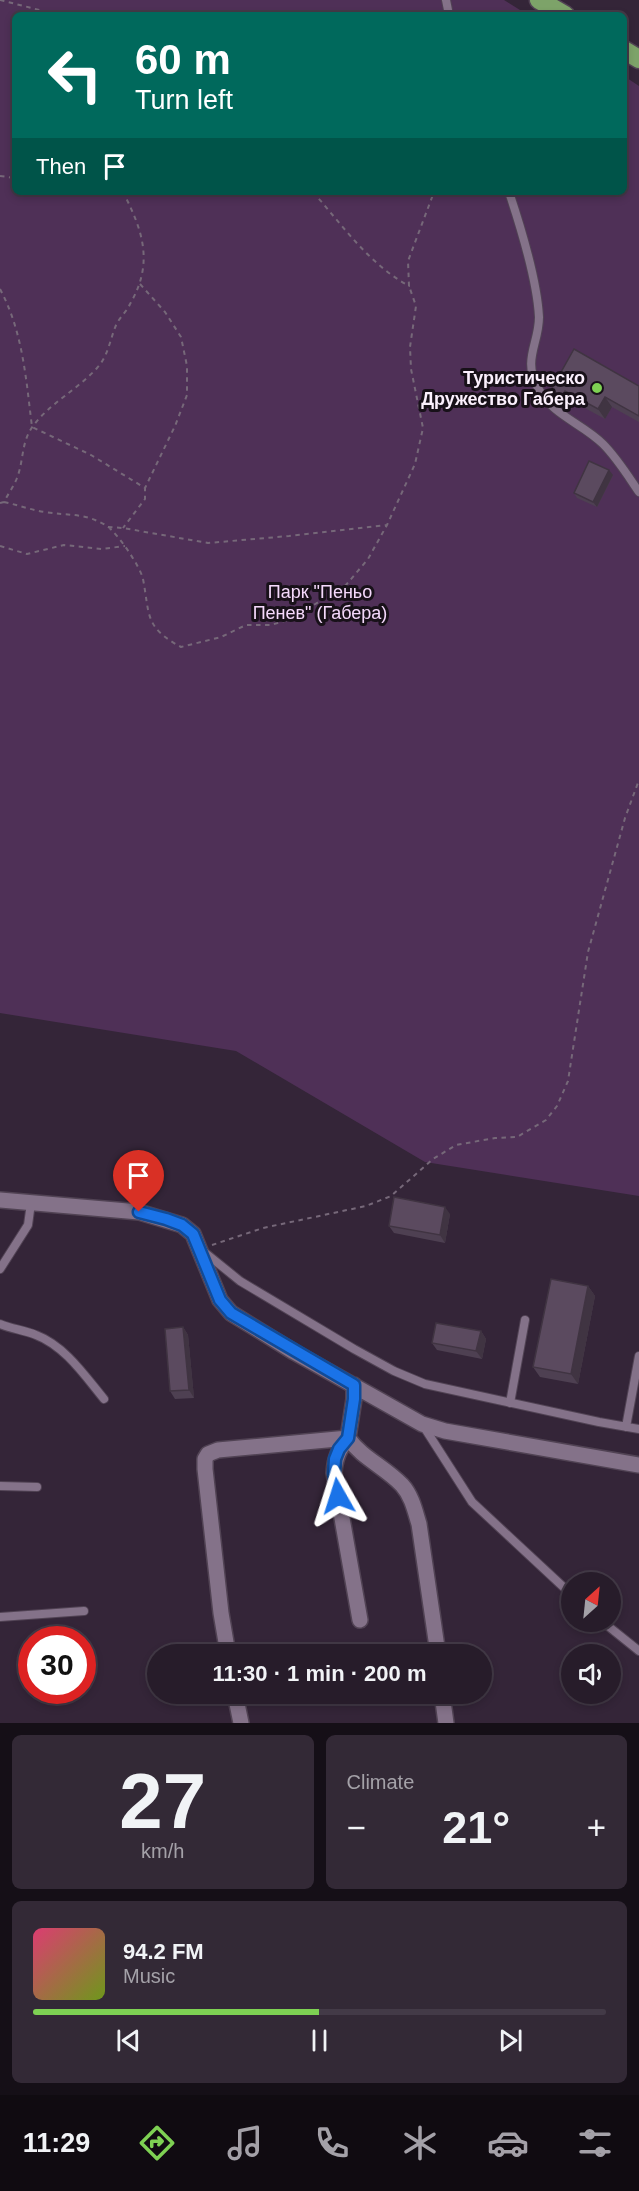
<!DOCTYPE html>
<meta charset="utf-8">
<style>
:root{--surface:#271c2a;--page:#332936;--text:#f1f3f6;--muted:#a4a1a8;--line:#433a47;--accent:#7ed153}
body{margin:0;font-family:Helvetica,sans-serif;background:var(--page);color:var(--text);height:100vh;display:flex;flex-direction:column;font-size:22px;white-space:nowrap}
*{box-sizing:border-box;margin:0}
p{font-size:20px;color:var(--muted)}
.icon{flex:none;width:33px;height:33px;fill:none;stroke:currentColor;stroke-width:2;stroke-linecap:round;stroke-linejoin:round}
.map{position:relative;height:1723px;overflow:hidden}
.details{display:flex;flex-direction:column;gap:12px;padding:12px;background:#150f17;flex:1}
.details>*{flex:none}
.hud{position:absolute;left:12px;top:12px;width:615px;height:183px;border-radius:9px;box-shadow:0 3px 9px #0003,0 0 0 2px var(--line);background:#00695c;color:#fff;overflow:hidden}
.needle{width:39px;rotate:27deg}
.fabs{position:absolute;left:561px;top:1572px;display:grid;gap:12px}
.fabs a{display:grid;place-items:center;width:60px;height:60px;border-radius:50%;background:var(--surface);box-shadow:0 3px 9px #0003,0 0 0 2px var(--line);font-size:30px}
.speed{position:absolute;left:18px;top:1626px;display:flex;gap:12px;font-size:30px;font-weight:700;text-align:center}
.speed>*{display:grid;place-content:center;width:78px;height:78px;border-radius:50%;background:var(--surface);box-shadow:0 3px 9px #0003,0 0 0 2px var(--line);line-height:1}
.speed .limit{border:9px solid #d22;background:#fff;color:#111}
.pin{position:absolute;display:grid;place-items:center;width:51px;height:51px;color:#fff;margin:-62px -26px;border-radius:50% 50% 50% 0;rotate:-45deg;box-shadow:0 0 6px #0007}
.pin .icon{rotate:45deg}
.me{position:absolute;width:66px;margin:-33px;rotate:354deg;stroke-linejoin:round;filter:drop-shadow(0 0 4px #0008)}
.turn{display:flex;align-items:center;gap:21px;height:126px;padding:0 24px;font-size:27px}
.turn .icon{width:78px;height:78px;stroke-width:2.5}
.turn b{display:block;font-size:42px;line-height:51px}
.then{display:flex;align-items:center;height:57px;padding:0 24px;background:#0003;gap:12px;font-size:22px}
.big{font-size:45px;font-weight:700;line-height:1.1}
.details .tile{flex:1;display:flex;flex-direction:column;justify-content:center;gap:9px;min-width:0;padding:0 21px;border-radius:9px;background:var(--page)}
.details .dial{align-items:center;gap:0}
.dial b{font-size:78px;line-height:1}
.song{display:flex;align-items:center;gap:18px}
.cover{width:72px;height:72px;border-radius:9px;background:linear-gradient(135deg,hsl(340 70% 55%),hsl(80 70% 35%))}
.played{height:6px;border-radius:3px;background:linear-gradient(90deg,var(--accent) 50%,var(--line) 50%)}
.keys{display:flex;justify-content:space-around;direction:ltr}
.heat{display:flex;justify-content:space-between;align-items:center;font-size:33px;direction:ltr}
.details .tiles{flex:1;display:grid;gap:12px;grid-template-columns:1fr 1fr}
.tile:last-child{grid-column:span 2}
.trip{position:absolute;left:147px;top:1644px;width:345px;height:60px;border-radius:30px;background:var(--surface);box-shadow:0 3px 9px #0003,0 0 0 2px var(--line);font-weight:700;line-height:60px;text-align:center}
.menu{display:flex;height:96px;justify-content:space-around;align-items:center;background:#100b11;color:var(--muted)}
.menu .icon{width:42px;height:42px}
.menu .current{color:var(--accent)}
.menu b{font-size:27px;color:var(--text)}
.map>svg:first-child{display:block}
</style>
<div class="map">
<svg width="639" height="1723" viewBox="0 0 639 1723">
<rect width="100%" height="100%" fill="#342538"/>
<path fill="#4f3057" d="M0,0H504L528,15H15V192H624V76L639,86V1196L425,1162L236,1051L0,1013Z"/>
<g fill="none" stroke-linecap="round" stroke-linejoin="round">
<defs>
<path id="lane" d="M446,0L449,15
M509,192C521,228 537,279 539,317C539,344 522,360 538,388C553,416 582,423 603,444C617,458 628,476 639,492
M203,1251L240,1281L354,1349L394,1371L425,1384L599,1422L639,1429
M0,1269L28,1225L31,1203
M0,1324C12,1329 24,1330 36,1335C65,1346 85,1376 104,1399
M510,1403L525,1320
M424,1427L472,1502L572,1595
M626,1427L639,1356
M0,1486L37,1487
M0,1617L84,1611
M603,1622L639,1651"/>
<path id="street" d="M0,1200L139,1212L182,1225L193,1234L220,1300L231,1313L294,1352L422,1424L445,1431L639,1465
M354,1385V1399L348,1438C362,1458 385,1467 402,1485C412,1496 415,1511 419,1524L438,1654
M228,1654L221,1613L205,1469V1459L208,1454L218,1450L348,1438C339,1449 335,1458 334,1473L360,1620
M235,1694L241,1723
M442,1694L446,1723"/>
<path id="primary" d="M539,0L565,15
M624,50L639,59"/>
</defs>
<use href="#lane" stroke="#514354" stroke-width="10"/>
<use href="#street" stroke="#514354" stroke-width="18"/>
<use href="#primary" stroke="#514354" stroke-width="21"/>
<path stroke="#766879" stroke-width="2" stroke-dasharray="4.5 4.5" stroke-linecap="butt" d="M0,0L59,15
M0,176L15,178
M313,192C343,226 369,264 409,286L408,261L434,192
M140,284L165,312L181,337L187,366V395L175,426L145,488
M0,289C23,332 26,379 32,427L91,455L145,488V499L123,528
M4,502C18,505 31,510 45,512C68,516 84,512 107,526C118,534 140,566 143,579C150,615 144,627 181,647L221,637L246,625H271L291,619L346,585L368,559L387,525L415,464L423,428L411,369L410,347L416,306L409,286
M0,503L4,502C8,494 14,486 17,478C24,460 21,442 33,426C50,403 77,390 97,368C109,355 110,338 117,323C121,316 127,311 130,304C154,263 143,231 123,192
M108,527L123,528L208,543L289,536L387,525
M0,546L27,554L64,545L102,549L125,546
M212,1245L263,1228L366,1206L391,1196L433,1159L456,1145L495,1138L517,1137L546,1120L557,1106L568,1081L588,952L625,818L639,780"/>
<use href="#lane" stroke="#847289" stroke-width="8"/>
<use href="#street" stroke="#847289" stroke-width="15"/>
<use href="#primary" stroke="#7da369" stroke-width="18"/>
</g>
<path fill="#4e4052" d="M639,386V422L612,407L605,419L572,401L569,406L558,400L551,390Z
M613,475L597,507L577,498L574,493Z
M450,1214L445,1243L394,1233L389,1226Z
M588,1286L595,1296L578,1384L540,1377L533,1367Z
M183,1327L188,1335L194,1398L175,1399L170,1391Z
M481,1331L486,1339L482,1359L437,1350L432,1343Z"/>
<path fill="#403442" d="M565,391L572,401L569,406L562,396Z
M605,397L612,407L605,419L598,409Z
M609,470L613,475L597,507L593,502Z
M445,1207L450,1214L445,1243L440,1235Z
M588,1286L595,1296L578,1384L571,1374Z
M183,1327L188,1335L194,1398L189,1390Z
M481,1331L486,1339L482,1359L476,1351Z"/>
<path fill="#5b4a5f" stroke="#403442" stroke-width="1.5" d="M574,349L639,386V416L605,397L598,409L565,391L562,396L551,390Z
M589,461L609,470L593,502L574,493Z
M394,1197L445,1207L440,1235L389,1226Z
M551,1279L588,1286L571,1374L533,1367Z
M436,1323L481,1331L476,1351L432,1343Z
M183,1327L189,1390L170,1391L165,1329Z"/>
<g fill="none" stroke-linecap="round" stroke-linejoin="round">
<defs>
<path id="route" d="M139,1212L166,1219L182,1225L193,1234L220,1300L231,1313L354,1385V1399L348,1438L339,1449L335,1459L334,1473L338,1496"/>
</defs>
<use href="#route" stroke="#114b97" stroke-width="15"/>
<use href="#route" stroke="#1a73e8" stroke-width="10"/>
</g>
<circle fill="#7ed153" stroke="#181119" stroke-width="2" cx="597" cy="388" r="6"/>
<g text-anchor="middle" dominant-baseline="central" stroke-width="6" stroke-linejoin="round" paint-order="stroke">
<g font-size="18" font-weight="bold" fill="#fbf0fd" stroke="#181119" text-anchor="end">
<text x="585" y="378">Туристическо<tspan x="585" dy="21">Дружество Габера</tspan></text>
</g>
<g font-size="18" fill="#f5d9fc" stroke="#181119">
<text x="320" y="592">Парк "Пеньо<tspan x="320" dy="21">Пенев" (Габера)</tspan></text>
</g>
</g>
</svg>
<div class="fabs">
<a><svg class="needle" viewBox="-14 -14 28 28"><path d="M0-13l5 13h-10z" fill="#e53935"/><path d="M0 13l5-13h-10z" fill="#a4a1a8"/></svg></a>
<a><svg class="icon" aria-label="sound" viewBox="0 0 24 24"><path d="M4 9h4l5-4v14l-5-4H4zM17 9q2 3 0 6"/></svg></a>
</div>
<div class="speed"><div class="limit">30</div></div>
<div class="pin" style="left:139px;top:1212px;background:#d93025"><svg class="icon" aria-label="arrive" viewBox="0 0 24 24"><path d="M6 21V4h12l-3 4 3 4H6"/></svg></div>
<svg class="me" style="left:338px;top:1496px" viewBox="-20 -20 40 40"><path d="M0-17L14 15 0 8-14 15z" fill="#1a73e8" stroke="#fff" stroke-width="4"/></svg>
<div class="trip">11:30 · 1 min · 200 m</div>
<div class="hud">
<div class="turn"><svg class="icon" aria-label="left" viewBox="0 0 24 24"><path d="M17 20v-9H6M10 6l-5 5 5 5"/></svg><div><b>60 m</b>Turn left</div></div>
<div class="then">Then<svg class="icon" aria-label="arrive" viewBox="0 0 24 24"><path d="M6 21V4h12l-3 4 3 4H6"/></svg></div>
</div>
</div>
<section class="details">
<div class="tiles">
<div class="tile dial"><b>27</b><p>km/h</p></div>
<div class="tile"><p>Climate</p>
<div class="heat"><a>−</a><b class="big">21°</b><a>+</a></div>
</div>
<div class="tile">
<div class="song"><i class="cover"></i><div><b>94.2 FM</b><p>Music</p></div></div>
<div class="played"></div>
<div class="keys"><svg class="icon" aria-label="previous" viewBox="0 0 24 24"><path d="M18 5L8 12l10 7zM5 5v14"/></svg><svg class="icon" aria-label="pause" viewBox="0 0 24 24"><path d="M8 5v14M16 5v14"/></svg><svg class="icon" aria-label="next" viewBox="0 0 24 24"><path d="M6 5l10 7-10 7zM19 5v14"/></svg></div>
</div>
</div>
</section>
<nav class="menu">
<b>11:29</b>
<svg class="icon current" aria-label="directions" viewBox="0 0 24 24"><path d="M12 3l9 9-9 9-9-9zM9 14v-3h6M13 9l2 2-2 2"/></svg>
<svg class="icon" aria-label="music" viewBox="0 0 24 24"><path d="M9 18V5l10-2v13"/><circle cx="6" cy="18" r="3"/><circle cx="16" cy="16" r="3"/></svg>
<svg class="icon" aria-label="phone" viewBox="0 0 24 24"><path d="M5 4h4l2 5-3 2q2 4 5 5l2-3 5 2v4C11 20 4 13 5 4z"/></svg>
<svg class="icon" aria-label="climate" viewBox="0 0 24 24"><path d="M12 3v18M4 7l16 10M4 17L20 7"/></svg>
<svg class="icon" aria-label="car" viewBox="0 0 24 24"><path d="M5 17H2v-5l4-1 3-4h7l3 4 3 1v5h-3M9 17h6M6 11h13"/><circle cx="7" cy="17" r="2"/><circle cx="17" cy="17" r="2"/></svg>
<svg class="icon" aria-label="filters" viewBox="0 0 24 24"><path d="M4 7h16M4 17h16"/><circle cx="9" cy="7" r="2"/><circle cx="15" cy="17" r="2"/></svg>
</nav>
